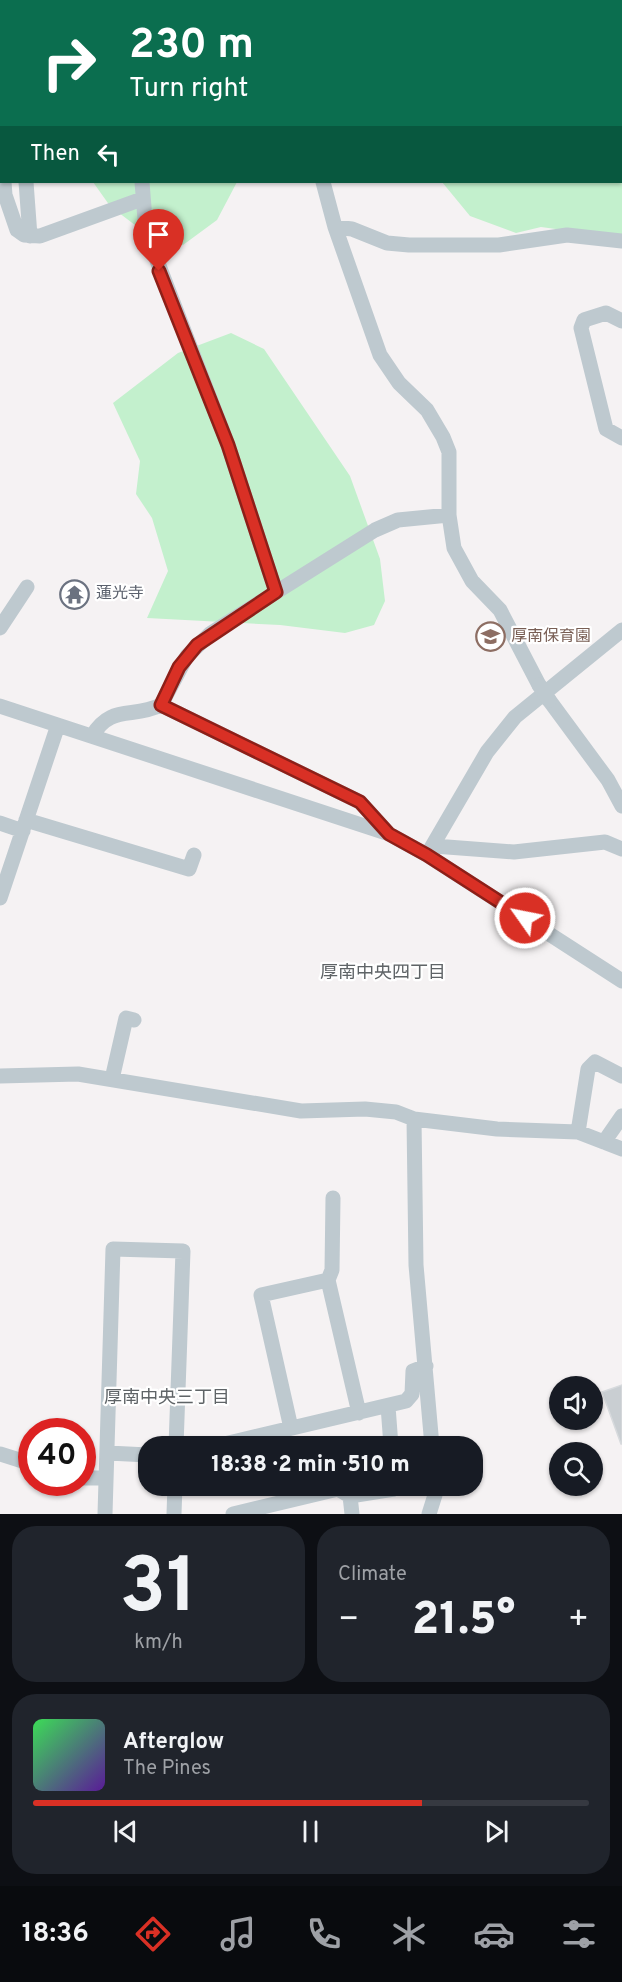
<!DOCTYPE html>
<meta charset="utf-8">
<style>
:root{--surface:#171b24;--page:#20242c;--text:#f1f3f6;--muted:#9ea1a6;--line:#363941;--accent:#d93025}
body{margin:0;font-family:Overpass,"Noto Sans JP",sans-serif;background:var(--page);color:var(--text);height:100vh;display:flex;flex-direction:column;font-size:22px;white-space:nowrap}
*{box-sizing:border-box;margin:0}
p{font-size:20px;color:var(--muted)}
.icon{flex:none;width:33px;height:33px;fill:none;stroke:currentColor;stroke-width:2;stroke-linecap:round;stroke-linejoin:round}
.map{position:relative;height:1514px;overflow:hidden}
.sheet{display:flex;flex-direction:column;gap:12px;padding:12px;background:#0d0f14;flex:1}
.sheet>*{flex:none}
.banner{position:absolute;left:0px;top:0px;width:622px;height:183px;box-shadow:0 2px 4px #0004;background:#0b6e4f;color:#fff;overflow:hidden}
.tools{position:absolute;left:549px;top:1376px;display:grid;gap:12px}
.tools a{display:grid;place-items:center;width:54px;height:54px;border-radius:50%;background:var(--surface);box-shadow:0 2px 4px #0004;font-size:30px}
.speed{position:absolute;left:18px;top:1418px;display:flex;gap:12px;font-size:30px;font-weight:700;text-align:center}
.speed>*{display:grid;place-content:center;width:78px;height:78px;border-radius:50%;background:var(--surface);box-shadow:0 2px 4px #0004;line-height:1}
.speed .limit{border:9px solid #d22;background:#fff;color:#111}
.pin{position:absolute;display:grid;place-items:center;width:51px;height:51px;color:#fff;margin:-62px -26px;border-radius:50% 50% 50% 0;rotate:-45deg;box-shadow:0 0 6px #0007}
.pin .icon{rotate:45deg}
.me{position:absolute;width:66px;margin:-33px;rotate:303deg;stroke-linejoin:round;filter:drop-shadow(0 0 4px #0008)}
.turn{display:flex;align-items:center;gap:21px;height:126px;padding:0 30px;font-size:27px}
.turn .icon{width:78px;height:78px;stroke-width:2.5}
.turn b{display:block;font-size:42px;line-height:51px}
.then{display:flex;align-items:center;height:57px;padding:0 30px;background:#0003;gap:12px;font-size:22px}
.big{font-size:45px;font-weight:800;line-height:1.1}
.sheet .widget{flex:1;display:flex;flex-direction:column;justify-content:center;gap:9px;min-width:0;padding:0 21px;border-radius:24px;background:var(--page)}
.sheet .dial{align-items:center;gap:0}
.dial b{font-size:78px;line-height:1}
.song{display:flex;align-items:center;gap:18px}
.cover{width:72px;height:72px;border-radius:9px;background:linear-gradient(135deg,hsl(130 70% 55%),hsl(270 70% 35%))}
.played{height:6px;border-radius:3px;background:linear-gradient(90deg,var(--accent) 70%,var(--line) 70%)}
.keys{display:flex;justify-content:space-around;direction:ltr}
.heat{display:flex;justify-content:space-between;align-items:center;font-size:33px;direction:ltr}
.sheet .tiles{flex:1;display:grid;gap:12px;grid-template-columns:1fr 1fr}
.widget:last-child{grid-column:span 2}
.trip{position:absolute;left:138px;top:1436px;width:345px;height:60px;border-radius:24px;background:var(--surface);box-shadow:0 2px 4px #0004;font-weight:800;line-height:60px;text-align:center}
.menu{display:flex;height:96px;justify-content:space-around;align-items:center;background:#090b0e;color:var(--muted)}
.menu .icon{width:42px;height:42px}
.menu .selected{color:var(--accent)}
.menu b{font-size:27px;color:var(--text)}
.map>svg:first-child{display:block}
</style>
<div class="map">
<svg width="622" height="1514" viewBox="0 0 622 1514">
<rect width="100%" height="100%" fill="#f5f2f3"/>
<path fill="#c3f0cd" d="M0,0H158L160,1L2,2L1,57Z
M330,0H505V1L330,2Z
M622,5V238L541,227L516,233L470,216L442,182H621Z
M93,182H237L217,220L183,245L148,235L110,206Z
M231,333L264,349L350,476L380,559L385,601L374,625L345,633L280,625L147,618L168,571L152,518L136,494L140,461L113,403L178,353Z"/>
<path fill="#c9ced2" stroke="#d7dadd" stroke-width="1.5" d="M622,1385V1444H621L602,1392Z"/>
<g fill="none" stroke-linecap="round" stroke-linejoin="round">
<path stroke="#bec9cf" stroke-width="15" d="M143,0V2
M291,0L292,2
M621,55L622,54
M4,182L5,195L17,230L24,235L40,236L142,199
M26,182L30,236
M142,182L146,232L228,445L276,592
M323,182L335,227L380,355L399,383L427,410L443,437L449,452V515L454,548L472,581L500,610L539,685
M335,227L352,229L387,243L409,245H499L567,235L622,241
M622,321L606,313L584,320L581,328L606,429L622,438
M0,628L27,587
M549,700L608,780L622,806
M161,705L360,802L389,834
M0,706L389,834L427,855L622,981
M92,736C111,704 132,719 161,705L187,656L211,633L375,530L398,520L449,515
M26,820L189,869L194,855
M0,823L23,831
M434,846L514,852L605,842L622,849
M427,855L487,752L515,717L622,630
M0,898L58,725
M0,1076L78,1074L301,1111L365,1109L396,1112L414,1119L497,1129L578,1132L622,1149
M112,1079L126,1018L134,1020
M414,1119L416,1265L432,1446
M578,1132L588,1069L595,1062L622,1076
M604,1142L622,1116
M333,1198L332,1270L328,1280L359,1413
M388,1406L391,1446
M291,1428L261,1295L328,1280
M216,1446L406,1401L412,1394L413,1371L426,1366
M108,1453L148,1455
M0,1454L32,1464
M82,1478H106
M350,1496L352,1514
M105,1514L113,1249L183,1251L176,1446
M174,1514L175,1485
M233,1514L338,1489L350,1496L394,1489V1485
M429,1514L435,1495V1485"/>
<path stroke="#bec9cf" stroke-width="15" d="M539,685L549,700"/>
</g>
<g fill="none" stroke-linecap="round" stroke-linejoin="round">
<defs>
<path id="route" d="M159,271L228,445L276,592L197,645L179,667L161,705L360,802L389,834L427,855L525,918"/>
</defs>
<use href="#route" stroke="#8d1f18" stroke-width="15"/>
<use href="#route" stroke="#d93025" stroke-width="10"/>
</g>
<defs>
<symbol id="temple-ring" viewBox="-11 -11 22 22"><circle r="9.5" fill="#fff" stroke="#6b7280" stroke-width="1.5"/><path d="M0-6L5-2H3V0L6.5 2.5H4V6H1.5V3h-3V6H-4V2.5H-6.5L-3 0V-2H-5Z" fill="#6b7280"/></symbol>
<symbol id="school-ring" viewBox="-11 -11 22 22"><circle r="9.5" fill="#fff" stroke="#8d6e63" stroke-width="1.5"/><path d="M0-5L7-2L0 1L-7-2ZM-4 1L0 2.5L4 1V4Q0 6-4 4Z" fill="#8d6e63"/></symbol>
</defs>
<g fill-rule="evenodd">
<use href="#temple-ring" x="58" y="578" width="33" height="33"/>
<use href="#school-ring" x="474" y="620" width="33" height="33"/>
</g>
<g text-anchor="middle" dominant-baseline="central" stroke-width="4.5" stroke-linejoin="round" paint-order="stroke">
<g font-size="16" fill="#5b616d" stroke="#fff" text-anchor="start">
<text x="96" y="594">蓮光寺</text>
</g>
<g font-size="16" fill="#785e54" stroke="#fff" text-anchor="start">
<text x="511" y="637">厚南保育園</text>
</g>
<g font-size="18" fill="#5f6467" stroke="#fff">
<text x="383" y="973">厚南中央四丁目</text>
<text x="167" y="1398">厚南中央三丁目</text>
</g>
</g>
</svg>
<div class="tools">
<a><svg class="icon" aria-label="sound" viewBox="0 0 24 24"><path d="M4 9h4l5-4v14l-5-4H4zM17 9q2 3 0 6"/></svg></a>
<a><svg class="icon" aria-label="search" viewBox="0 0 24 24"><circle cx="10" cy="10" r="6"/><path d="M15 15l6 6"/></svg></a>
</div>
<div class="speed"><div class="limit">40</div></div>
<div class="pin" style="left:159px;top:271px;background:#d93025"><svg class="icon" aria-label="arrive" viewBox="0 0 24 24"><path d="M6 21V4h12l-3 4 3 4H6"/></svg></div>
<svg class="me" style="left:525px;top:918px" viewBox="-20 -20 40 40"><circle r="17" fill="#d93025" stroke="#fff" stroke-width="3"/><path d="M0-11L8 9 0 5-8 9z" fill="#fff"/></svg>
<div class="trip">18:38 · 2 min · 510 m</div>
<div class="banner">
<div class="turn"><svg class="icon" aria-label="right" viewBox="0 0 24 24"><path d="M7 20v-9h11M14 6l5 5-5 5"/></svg><div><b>230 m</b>Turn right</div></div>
<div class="then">Then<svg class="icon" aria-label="left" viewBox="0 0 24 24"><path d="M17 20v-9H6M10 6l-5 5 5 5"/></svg></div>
</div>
</div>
<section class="sheet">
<div class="tiles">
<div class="widget dial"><b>31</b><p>km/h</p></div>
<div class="widget"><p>Climate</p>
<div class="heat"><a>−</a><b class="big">21.5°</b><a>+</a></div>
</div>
<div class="widget">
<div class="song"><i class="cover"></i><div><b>Afterglow</b><p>The Pines</p></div></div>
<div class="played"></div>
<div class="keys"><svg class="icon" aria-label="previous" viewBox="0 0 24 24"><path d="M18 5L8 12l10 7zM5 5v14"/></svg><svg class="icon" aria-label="pause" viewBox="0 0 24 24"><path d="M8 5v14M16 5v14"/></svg><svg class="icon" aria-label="next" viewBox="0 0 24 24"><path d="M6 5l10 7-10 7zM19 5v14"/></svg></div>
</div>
</div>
</section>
<nav class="menu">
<b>18:36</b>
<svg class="icon selected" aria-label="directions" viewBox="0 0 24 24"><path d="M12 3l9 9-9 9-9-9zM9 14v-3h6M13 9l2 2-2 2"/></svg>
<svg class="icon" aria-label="music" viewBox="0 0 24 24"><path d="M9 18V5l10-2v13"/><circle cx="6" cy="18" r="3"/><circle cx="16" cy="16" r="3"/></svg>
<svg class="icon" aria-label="phone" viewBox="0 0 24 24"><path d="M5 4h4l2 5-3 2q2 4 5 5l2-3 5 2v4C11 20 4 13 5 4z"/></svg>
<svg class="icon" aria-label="climate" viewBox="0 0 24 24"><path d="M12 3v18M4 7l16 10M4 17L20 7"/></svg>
<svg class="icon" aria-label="car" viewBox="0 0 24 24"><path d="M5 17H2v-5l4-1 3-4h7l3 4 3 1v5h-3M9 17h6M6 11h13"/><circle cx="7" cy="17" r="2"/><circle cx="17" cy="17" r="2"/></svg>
<svg class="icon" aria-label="filters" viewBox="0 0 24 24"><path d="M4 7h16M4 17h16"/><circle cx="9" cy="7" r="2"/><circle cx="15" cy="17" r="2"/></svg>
</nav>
